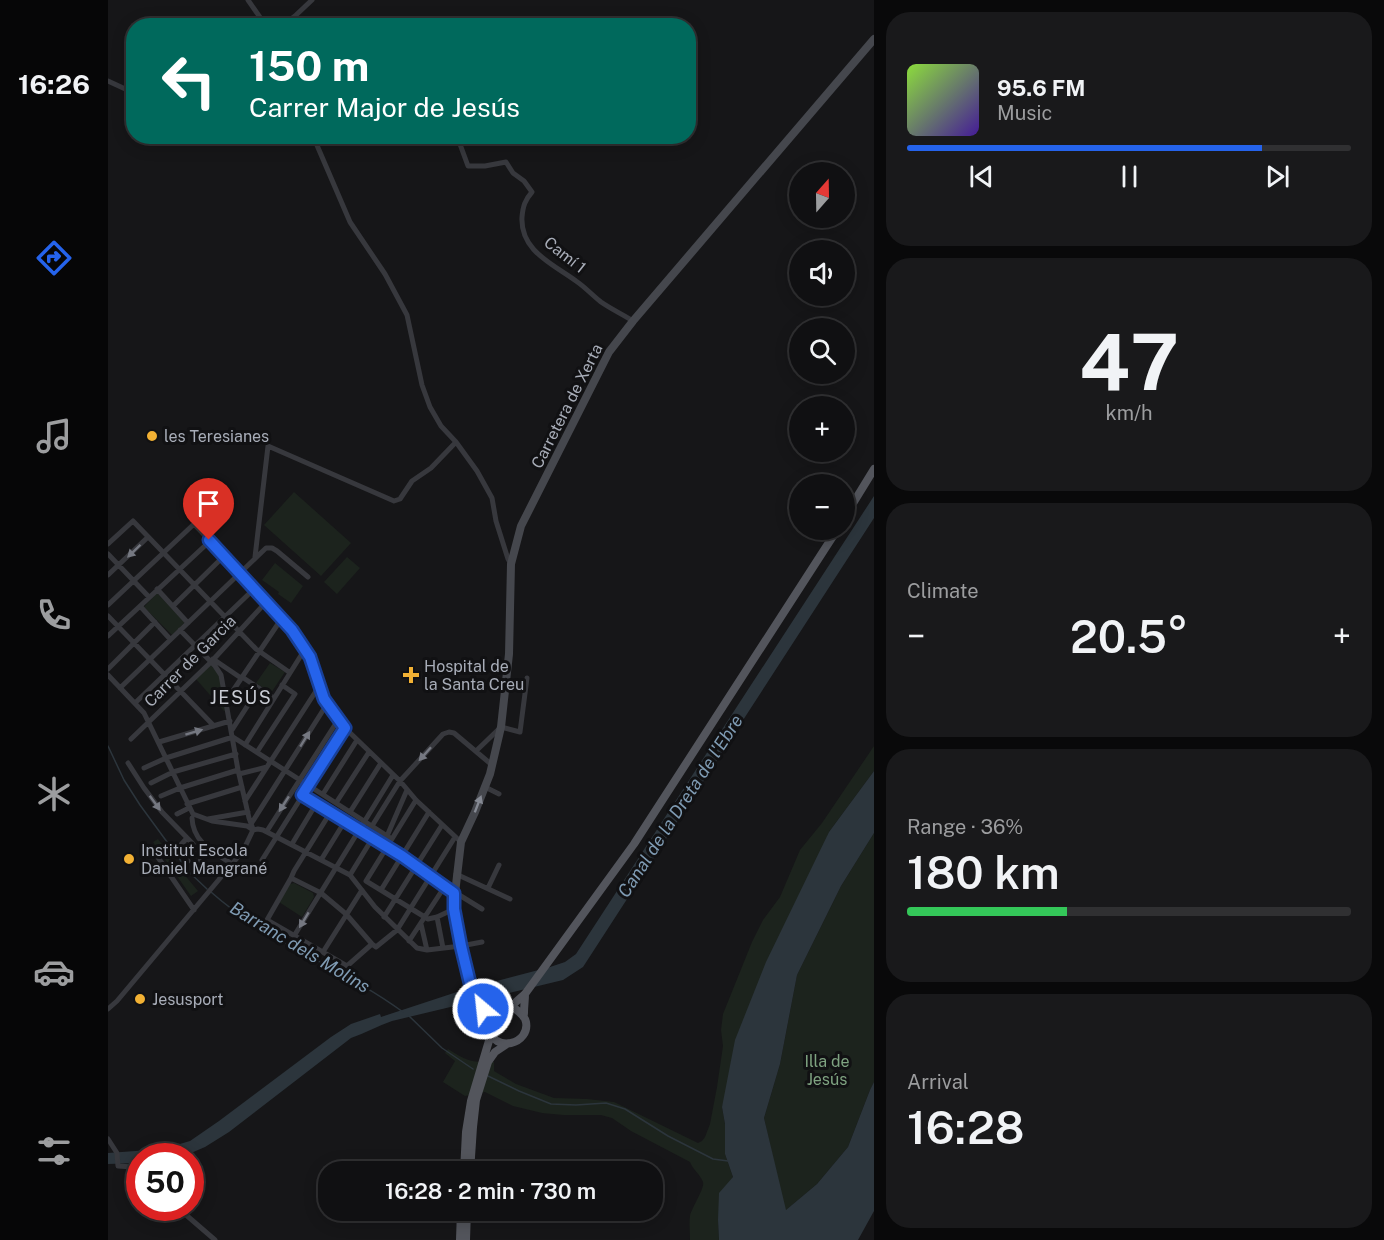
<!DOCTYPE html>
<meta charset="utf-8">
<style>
:root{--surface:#101012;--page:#19191b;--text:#f1f3f6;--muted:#9c9d9f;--line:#303032;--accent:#2563eb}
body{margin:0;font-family:"Public Sans",sans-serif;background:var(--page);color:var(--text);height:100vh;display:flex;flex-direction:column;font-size:22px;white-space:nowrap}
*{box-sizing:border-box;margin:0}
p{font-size:20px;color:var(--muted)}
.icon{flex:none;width:33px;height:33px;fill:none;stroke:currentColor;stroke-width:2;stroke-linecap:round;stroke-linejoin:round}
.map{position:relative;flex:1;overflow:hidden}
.side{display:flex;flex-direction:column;gap:12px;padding:12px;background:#09090a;width:510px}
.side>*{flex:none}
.hud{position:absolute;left:18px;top:18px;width:570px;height:126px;border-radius:24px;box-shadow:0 3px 15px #0003,0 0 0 2px var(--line);background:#00695c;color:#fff;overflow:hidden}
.needle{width:39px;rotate:20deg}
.buttons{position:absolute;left:681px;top:162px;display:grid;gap:12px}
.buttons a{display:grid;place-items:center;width:66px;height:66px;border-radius:50%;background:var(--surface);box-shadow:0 3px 15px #0003,0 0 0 2px var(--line);font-size:30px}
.speed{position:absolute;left:18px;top:1143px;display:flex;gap:12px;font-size:30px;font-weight:700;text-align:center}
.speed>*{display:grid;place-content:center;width:78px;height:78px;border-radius:50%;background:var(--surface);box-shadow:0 3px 15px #0003,0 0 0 2px var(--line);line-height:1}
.speed .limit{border:9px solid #d22;background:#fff;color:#111}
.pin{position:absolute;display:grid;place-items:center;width:51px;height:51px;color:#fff;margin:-62px -26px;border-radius:50% 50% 50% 0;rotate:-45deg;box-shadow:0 0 6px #0007}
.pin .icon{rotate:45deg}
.me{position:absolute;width:66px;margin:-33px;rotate:332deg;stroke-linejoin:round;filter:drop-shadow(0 0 4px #0008)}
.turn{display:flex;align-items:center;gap:21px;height:126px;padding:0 24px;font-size:27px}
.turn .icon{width:78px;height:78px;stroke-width:2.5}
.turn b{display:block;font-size:42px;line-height:51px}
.big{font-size:45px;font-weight:600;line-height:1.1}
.side .tile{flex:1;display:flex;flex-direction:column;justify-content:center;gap:9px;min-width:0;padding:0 21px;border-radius:24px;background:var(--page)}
.side .dial{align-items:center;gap:0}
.dial b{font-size:78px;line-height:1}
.song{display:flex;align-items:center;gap:18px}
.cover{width:72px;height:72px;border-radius:9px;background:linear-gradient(135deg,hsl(90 70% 55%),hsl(260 70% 35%))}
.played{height:6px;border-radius:3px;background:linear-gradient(90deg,var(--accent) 80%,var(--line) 80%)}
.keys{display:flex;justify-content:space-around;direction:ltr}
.heat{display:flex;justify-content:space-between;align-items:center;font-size:33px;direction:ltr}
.charge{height:9px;border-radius:4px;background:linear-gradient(90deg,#34c759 36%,var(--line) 0)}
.trip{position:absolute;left:210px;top:1161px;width:345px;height:60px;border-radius:24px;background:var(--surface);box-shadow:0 3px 15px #0003,0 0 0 2px var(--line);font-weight:600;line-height:60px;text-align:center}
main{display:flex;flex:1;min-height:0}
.menu{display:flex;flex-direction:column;width:108px;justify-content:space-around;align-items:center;background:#060607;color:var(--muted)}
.menu .icon{width:42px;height:42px}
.menu .selected{color:var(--accent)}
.menu b{font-size:27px;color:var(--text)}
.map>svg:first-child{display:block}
</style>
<main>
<nav class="menu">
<b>16:26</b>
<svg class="icon selected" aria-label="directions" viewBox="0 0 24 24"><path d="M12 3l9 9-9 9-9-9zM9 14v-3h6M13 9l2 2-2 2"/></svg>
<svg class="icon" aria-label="music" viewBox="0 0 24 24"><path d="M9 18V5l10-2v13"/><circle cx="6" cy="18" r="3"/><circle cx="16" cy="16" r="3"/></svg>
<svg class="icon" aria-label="phone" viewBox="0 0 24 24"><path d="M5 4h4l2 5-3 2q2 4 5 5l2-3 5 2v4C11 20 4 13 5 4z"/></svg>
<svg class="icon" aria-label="climate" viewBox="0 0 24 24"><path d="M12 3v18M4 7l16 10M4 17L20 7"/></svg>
<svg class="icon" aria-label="car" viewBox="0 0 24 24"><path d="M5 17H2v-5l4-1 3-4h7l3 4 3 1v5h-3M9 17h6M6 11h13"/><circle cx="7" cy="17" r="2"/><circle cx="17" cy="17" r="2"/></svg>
<svg class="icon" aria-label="filters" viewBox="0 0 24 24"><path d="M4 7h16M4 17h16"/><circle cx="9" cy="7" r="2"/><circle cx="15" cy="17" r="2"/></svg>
</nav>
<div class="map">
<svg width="766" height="1240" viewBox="0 0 766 1240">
<rect width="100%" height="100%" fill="#161618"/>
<path fill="#1c231d" d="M186,492L243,543L213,576L156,525Z
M239,557L252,568L229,594L216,582Z
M167,563L195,586L183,603L170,594L171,592L154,580Z
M49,593L76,621V623L64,635L36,607Z
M162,663L177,672L163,693L148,683Z
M103,665L111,675L118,710L116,711L88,679Z
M766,746V771L721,832L614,1107L617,1124V1154L625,1177L610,1219L611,1240H582C582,1232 581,1224 582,1216C584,1207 597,1188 595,1182C592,1174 585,1170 582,1162L523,1131L504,1118L493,1115H456L434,1113L405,1106L377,1092L357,1096L335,1082L347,1061L337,1053L340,1049C359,1061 364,1063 386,1062V1071L408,1084L446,1098L479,1099L506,1102L590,1143L594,1141L597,1137L602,1124L609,1087L615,1046L613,1030L615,1014L644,942L655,920L672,897L692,850L714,823Z
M766,833V1082L762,1090L740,1147L709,1184L677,1211L656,1118L672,1064L689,975L733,886Z
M50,839L75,873L90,891L83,896L45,842Z
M186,883L205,893L206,897L194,917L171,902L182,884Z"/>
<path fill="#2c353c" d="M766,496V518L475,967L455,980L284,1021C270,1026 257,1033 243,1038L121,1132L97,1147L76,1156H32L31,1163L0,1164V1153L55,1149L82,1141L111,1121L223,1037L243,1024L272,1014L273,1017L282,1014L358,989L442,967L457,962L468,954Z
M766,771V833L733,886L689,975L672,1064L656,1118L678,1210L709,1184L740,1147L762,1090L766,1082V1211L750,1240H611L610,1220L611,1193L625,1177L617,1154V1124L614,1107L627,1040L658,962L721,832Z"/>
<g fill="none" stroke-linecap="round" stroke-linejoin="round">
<path stroke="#2c353c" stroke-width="1.5" d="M0,746L16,780L32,805L81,872L99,889
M103,892C160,943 234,967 295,1012
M301,1016L334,1048L365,1069
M380,1076L411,1091L443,1104L468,1105L498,1103L517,1109L560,1136L605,1159L620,1161"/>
<path stroke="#37383d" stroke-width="5" d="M140,0L158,26
M174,26L187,16L204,0
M0,81L26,93
M205,136L242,222L277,274L299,315L314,385L322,407L333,426L348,442L369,471L384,498L388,521L400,559L403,564
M349,136L360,166H377L398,162L405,173L416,181L424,192C417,200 415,206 414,217C412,251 445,264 468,281C477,287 484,295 493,302C503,309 514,314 525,321
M0,544L25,521L148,649L181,672
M0,554L41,597
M147,557L160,446L286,501L292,499L304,481L323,468L348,442
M0,575L40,537
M49,589L80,623
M0,605L86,524L159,601L184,630L202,657L216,699L237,728L292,781L308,800L353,842
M32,606L62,639
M65,606L116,556
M0,616L106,726
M72,630L107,666L113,675L130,770L141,818L145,829
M0,636L102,541
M105,659L133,678
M0,669L47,622
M0,675L36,713L85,814L104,821L139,826L145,830L150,829L155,830L242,875L267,907L309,948L319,950L353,946L374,942
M134,677L166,698
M12,688L158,548H164L169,551L200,577
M118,701L174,618
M27,703L147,588
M124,730L151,688
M23,739L103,662L159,601
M51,742L122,721
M137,745L197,649
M368,751L393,727L412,732L419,678
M149,752L187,694L174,685
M20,763L36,788L54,812L85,844
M36,768L58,758L125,737L284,839
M131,774L159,767
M43,783L65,772L128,754
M377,787L391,794
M215,794L249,740
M194,795L294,856L322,877L374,909
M53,796L72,788L130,770
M308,800L258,881L320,919L329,917L346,909
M137,801L208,691L212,687
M228,803L261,752
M79,804L134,787
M242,812L273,763
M222,813L186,871L183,878L159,920L239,966L264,944L268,947L289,930L347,837
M69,814L81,808
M84,818C85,843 106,852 124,864
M100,819L140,812
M143,824L219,704
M264,826L292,781L335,734L341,732L346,733L384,765
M159,831L230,720
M279,836L299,790
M79,838L70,848L80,861
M184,844L208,804
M47,853L86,910
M154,860L237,728
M213,860L237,821
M92,861L113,877
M348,874L402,899
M242,875L264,839
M183,878L213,893L238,914L264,944
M380,888L391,865
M273,890L321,812
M276,917L334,825
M329,917L335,948
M313,924L319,950
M186,936L285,775
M301,941L337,886
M215,952L254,890
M0,1009L9,1001L124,864L135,851L145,830
M369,1012L368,1018L371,1026
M0,1139L9,1153L10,1166L25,1167L32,1173
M70,1208L107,1240"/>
<path stroke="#45474d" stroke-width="8" d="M367,1004L375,1009L388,1011
M381,1024L369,1012L353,946L346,902L353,842L367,812L382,774L393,727L401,654L403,564L413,526L501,352L525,321L766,39"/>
<path stroke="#53555c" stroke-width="8" d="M736,518L766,469
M402,1007L417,994L526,844L729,530
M415,1016C394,990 366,1026 389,1041C394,1044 398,1044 403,1043C413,1041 420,1032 418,1022C416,1014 415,1021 416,1013C416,1006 417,1000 417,994
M356,1172L358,1132L363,1101L383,1034
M362,1172L365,1127L368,1100L380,1062L387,1052L399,1044
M352,1240L353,1210
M358,1240L359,1210"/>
</g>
<defs><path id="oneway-solid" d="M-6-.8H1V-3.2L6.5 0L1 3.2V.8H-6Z" transform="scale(1.5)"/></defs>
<g fill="#757881">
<use href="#oneway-solid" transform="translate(26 551) rotate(136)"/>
<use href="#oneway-solid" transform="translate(86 732) rotate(-17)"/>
<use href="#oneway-solid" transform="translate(197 739) rotate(-58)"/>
<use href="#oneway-solid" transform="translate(317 754) rotate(132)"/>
<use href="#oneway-solid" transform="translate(47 803) rotate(54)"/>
<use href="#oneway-solid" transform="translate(176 804) rotate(123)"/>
<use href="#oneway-solid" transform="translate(196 920) rotate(121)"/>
</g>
<use fill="#858993" href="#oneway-solid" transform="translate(370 804) rotate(-69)"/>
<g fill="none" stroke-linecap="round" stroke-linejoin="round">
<defs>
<path id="route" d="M101,540L184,630L202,657L216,699L237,728L194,795L294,856L346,893V909L353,946L367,1004L375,1009"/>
</defs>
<use href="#route" stroke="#184099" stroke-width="15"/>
<use href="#route" stroke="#2563eb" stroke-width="10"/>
</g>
<g fill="#f2b134" stroke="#111113" stroke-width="2">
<circle cx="44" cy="436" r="6"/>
<path d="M300 666h6v6h6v6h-6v6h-6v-6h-6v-6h6z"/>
<circle cx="21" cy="859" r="6"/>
<circle cx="32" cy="999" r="6"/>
</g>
<g text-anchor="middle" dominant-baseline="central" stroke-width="6" stroke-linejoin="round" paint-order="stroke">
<g font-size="16" fill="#a8adb8" stroke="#111113">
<text transform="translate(457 255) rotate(38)">Camí 1</text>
<text transform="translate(459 406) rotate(-63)">Carretera de Xerta</text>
<text transform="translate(82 661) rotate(-45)">Carrer de Garcia</text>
</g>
<g font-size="16" fill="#a8adb8" stroke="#111113" text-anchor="start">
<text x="56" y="436">les Teresianes</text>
<text x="316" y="666">Hospital de<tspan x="316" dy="18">la Santa Creu</tspan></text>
<text x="33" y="850">Institut Escola<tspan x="33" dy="18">Daniel Mangrané</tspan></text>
<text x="44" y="999">Jesusport</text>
</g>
<g font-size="16" fill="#7fa381" stroke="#111113">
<text x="719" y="1061">Illa de<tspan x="719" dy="18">Jesús</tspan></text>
</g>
<g font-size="18" letter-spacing="1.5" fill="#c9ccd4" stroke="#111113">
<text x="133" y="697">JESÚS</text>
</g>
<g font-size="18" font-style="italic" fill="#7f9bb3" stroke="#111113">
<text transform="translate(572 806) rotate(-57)">Canal de la Dreta de l'Ebre</text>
<text transform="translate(192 947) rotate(31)">Barranc dels Molins</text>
</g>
</g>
</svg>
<div class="buttons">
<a><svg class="needle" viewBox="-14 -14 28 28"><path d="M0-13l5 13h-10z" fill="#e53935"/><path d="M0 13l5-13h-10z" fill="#9c9d9f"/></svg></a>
<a><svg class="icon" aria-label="sound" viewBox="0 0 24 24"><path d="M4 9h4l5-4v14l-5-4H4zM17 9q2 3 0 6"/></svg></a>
<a><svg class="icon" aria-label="search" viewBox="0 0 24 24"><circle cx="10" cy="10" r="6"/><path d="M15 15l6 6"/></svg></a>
<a>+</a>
<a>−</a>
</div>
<div class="speed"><div class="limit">50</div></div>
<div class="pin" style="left:101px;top:540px;background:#d93025"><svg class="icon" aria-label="arrive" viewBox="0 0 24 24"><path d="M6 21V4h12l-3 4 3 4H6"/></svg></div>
<svg class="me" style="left:375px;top:1009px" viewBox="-20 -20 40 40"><circle r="17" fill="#2563eb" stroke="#fff" stroke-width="3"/><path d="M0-11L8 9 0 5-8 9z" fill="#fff"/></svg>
<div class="trip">16:28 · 2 min · 730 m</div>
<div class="hud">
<div class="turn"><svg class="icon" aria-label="left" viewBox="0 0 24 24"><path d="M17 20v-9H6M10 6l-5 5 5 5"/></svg><div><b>150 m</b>Carrer Major de Jesús</div></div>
</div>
</div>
<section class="side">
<div class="tile">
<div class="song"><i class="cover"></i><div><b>95.6 FM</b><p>Music</p></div></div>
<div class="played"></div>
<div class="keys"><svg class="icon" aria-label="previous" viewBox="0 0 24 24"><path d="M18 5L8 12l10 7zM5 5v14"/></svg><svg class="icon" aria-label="pause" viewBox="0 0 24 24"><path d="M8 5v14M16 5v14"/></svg><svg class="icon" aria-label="next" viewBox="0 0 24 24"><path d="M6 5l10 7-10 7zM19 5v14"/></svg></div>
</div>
<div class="tile dial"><b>47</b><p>km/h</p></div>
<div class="tile"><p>Climate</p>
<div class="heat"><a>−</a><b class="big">20.5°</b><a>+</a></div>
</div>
<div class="tile"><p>Range · 36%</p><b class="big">180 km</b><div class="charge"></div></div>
<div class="tile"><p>Arrival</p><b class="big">16:28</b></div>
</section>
</main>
